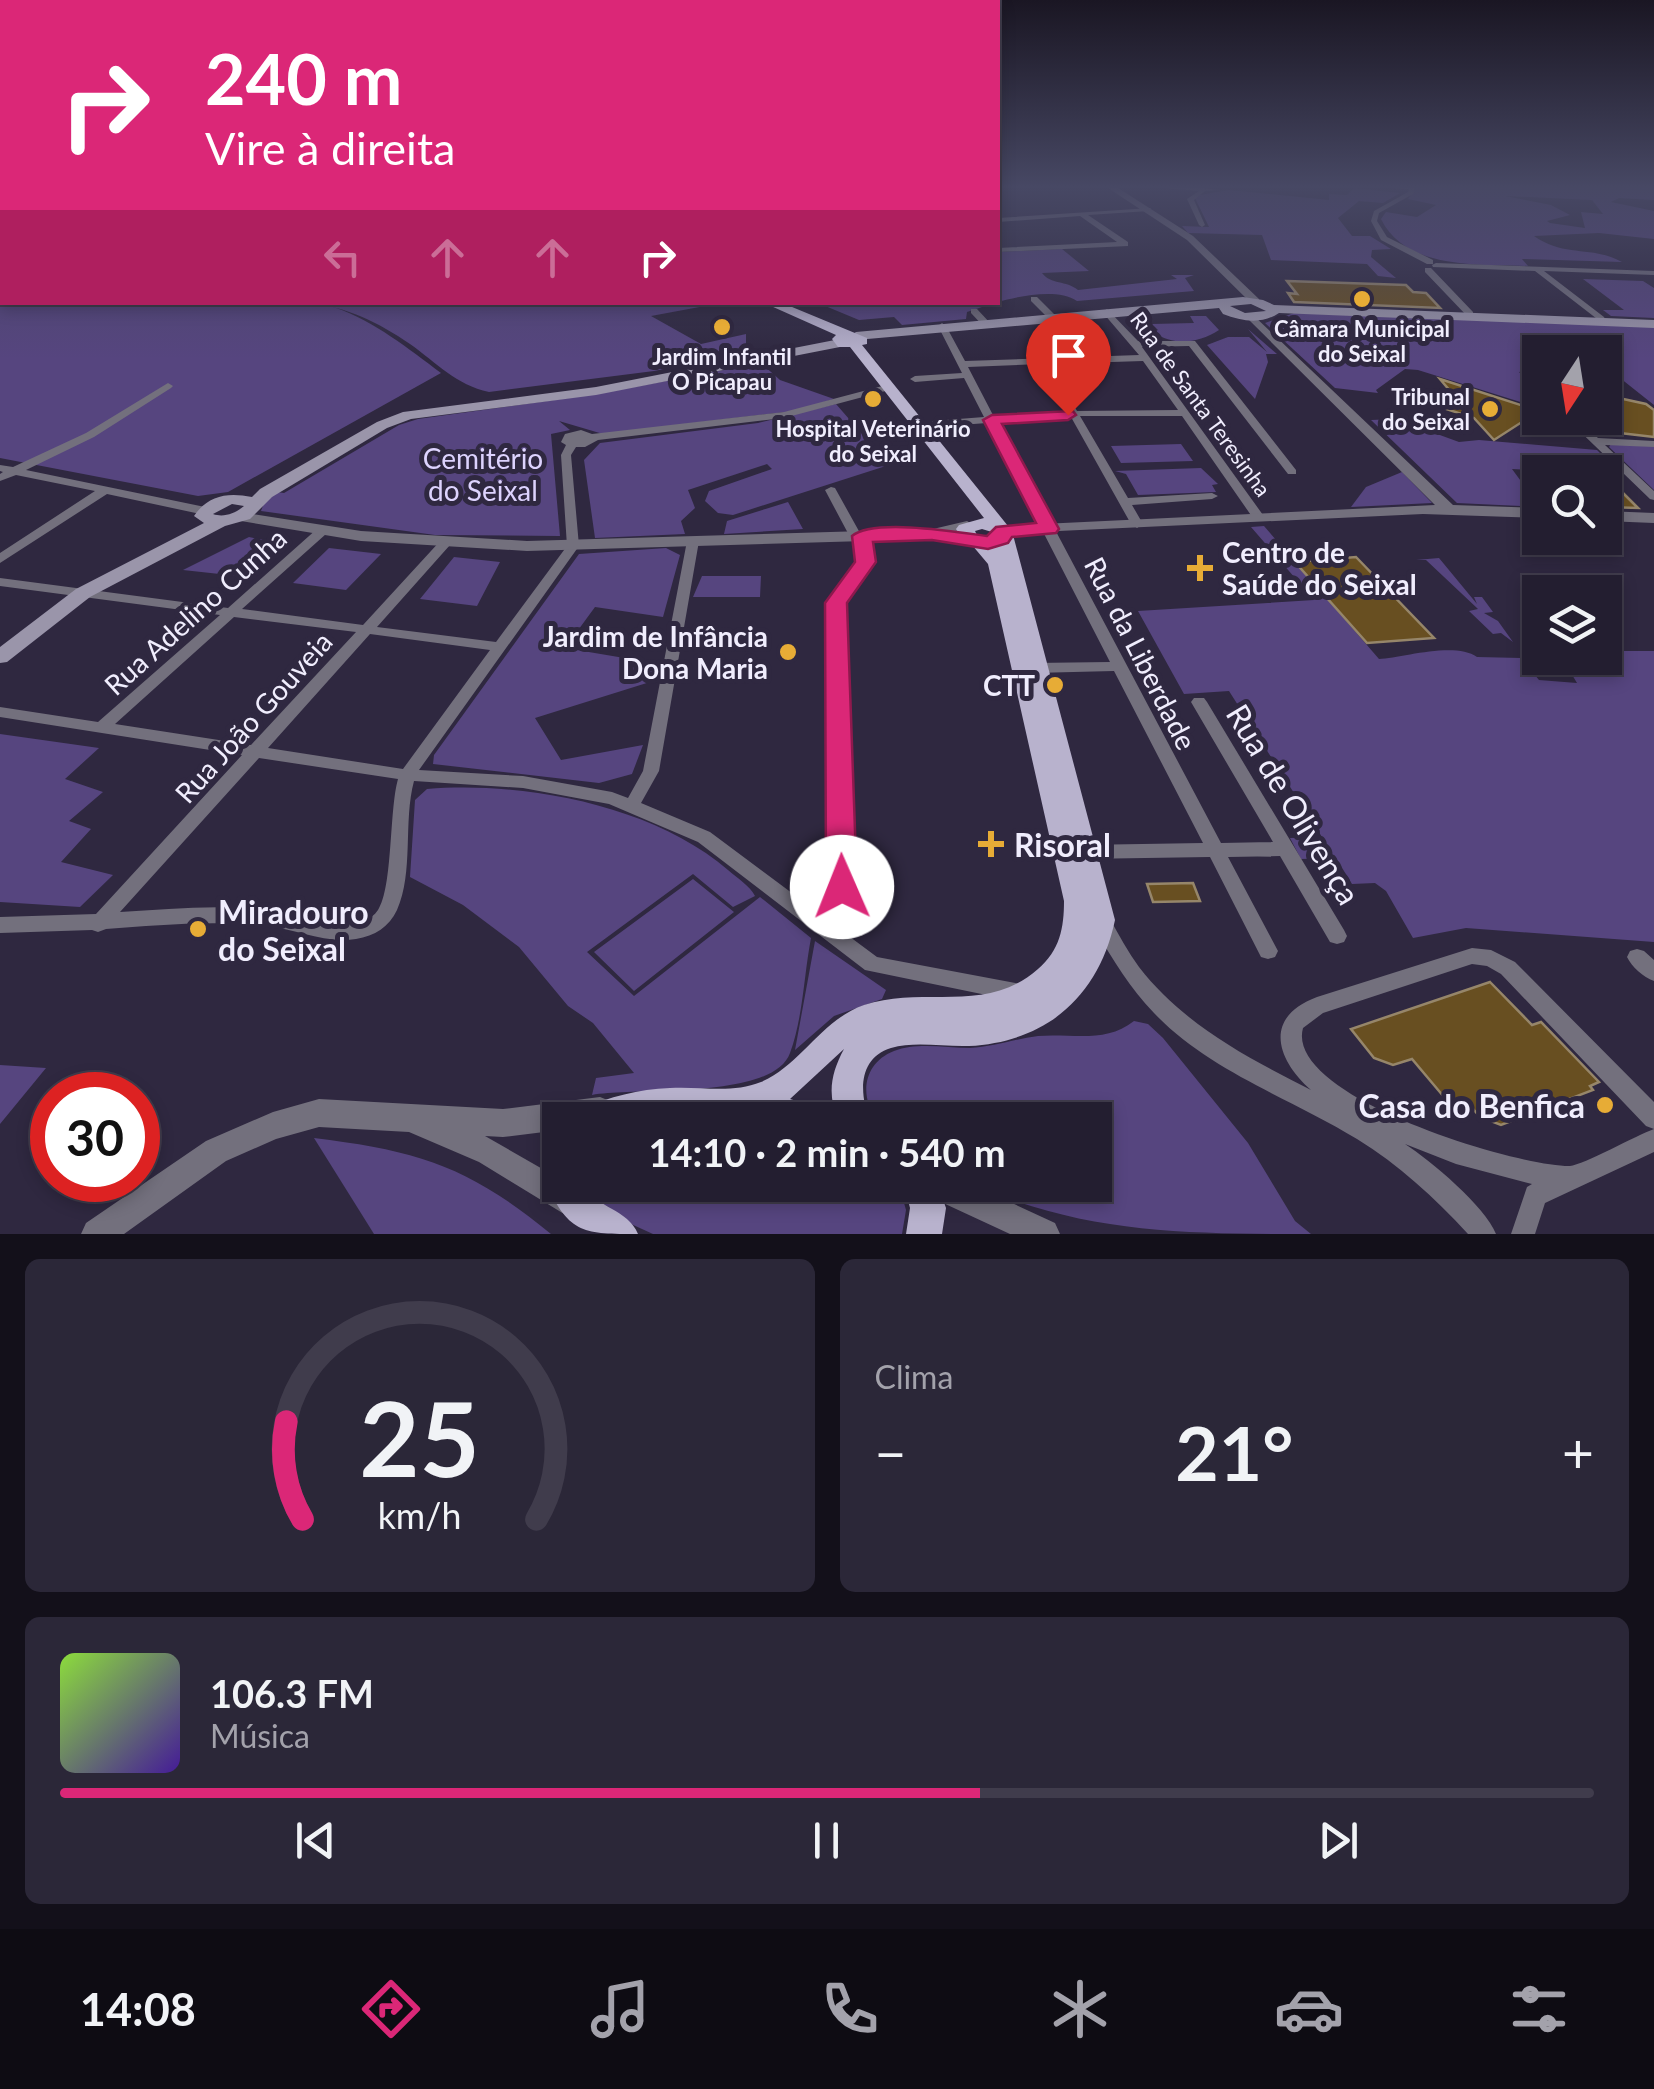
<!DOCTYPE html>
<html lang="pt">
<meta charset="utf-8">
<style>
:root{--surface:#231e30;--page:#2b2738;--text:#f1f3f6;--muted:#a3a2ab;--line:#403c4c;--accent:#db2777}
body{margin:0;font-family:Lato,sans-serif;background:var(--page);color:var(--text);height:100vh;display:flex;flex-direction:column;font-size:38px;white-space:nowrap}
*{box-sizing:border-box;margin:0}
p{font-size:32px;color:var(--muted)}
.icon{flex:none;width:55px;height:55px;fill:none;stroke:currentColor;stroke-width:2;stroke-linecap:round;stroke-linejoin:round}
.map{position:relative;height:1234px;overflow:hidden}
.details{display:flex;flex-direction:column;gap:25px;padding:25px;background:#13101a;flex:1}
.details>*{flex:none}
.hud{position:absolute;left:0px;top:0px;width:1000px;height:305px;box-shadow:0 5px 15px #0003,0 0 0 2px var(--line);background:#db2777;color:#fff;overflow:hidden}
.needle{width:65px;rotate:192deg}
.fabs{position:absolute;left:1522px;top:335px;display:grid;gap:20px}
.fabs a{display:grid;place-items:center;width:100px;height:100px;border-radius:0px;background:var(--surface);box-shadow:0 5px 15px #0003,0 0 0 2px var(--line);font-size:50px}
.speed{position:absolute;left:30px;top:1072px;display:flex;gap:20px;font-size:50px;font-weight:700;text-align:center}
.speed>*{display:grid;place-content:center;width:130px;height:130px;border-radius:50%;background:var(--surface);box-shadow:0 5px 15px #0003,0 0 0 2px var(--line);line-height:1}
.speed .limit{border:15px solid #d22;background:#fff;color:#111}
.pin{position:absolute;display:grid;place-items:center;width:85px;height:85px;color:#fff;margin:-102px -42px;border-radius:50% 50% 50% 0;rotate:-45deg;box-shadow:0 0 10px #0007}
.pin .icon{rotate:45deg}
.me{position:absolute;width:110px;margin:-55px;rotate:359deg;stroke-linejoin:round;filter:drop-shadow(0 0 8px #0008)}
.turn{display:flex;align-items:center;gap:35px;height:210px;padding:0 40px;font-size:45px}
.turn .icon{width:130px;height:130px;stroke-width:2.5}
.turn b{display:block;font-size:70px;line-height:85px}
.lanes{display:flex;align-items:center;height:95px;padding:0 40px;background:#0003;justify-content:center;gap:50px;direction:ltr}
.lanes .off{opacity:.35}
.big{font-size:75px;font-weight:700;line-height:1.1}
.details .card{flex:1;display:flex;flex-direction:column;justify-content:center;gap:15px;min-width:0;padding:0 35px;border-radius:15px;background:var(--page)}
.details .dial{align-items:center;gap:0}
.dial svg{height:260px;overflow:visible;fill:none;stroke:var(--line);stroke-width:7;stroke-linecap:round;text-anchor:middle}
.dial text{fill:var(--text);stroke:none}
.song{display:flex;align-items:center;gap:30px}
.cover{width:120px;height:120px;border-radius:15px;background:linear-gradient(135deg,hsl(90 70% 55%),hsl(260 70% 35%))}
.played{height:10px;border-radius:5px;background:linear-gradient(90deg,var(--accent) 60%,var(--line) 60%)}
.keys{display:flex;justify-content:space-around;direction:ltr}
.heat{display:flex;justify-content:space-between;align-items:center;font-size:55px;direction:ltr}
.details .tiles{flex:1;display:grid;gap:25px;grid-template-columns:1fr 1fr}
.card:last-child{grid-column:span 2}
.trip{position:absolute;left:542px;top:1102px;width:570px;height:100px;border-radius:0px;background:var(--surface);box-shadow:0 5px 15px #0003,0 0 0 2px var(--line);font-weight:700;line-height:100px;text-align:center}
.menu{display:flex;height:160px;justify-content:space-around;align-items:center;background:#0e0c13;color:var(--muted)}
.menu .icon{width:70px;height:70px}
.menu .active{color:var(--accent)}
.menu b{font-size:45px;color:var(--text)}
.map>svg:first-child{display:block}
</style>
<div class="map">
<svg width="1654" height="1234" viewBox="0 0 1654 1234">
<rect width="100%" height="100%" fill="#2f2840"/>
<path fill="#56457f" fill-rule="evenodd" d="M1417,186H1654V200L1619,198L1611,202L1654,211V239L1599,233L1534,236C1565,258 1591,245 1622,262L1522,259L1528,266C1478,264 1406,270 1381,219L1386,212L1417,217L1436,205L1408,199ZM1505,196L1592,200L1603,214L1581,212L1585,228L1550,223L1547,221L1570,215L1551,205Z
M1354,188L1400,193L1383,203L1359,201L1338,218L1352,236H1370L1391,249L1372,250L1371,257L1396,278L1378,276L1367,264L1271,260L1262,235L1188,233L1182,226L1209,227L1194,196L1229,190L1329,200V194L1347,195Z
M1062,249L1089,271L1042,273C1051,285 1066,280 1078,290L1177,279L1171,275H1194L1185,278L1194,291L1077,301C1058,288 1019,296 998,302V252Z
M1583,279L1643,281L1654,288V318L1611,316L1603,310H1624Z
M0,299C20,317 278,290 336,308C374,321 409,349 441,373L228,492L198,496L0,458Z
M997,302L967,312L966,319L902,325L894,317L859,320L818,303Z
M309,303H721L651,316L701,344L746,334V353L654,371L489,392C456,385 437,363 410,344C378,322 347,307 309,303Z
M1294,313L1654,327V405L1620,378H1605V352H1540V379L1532,370L1519,372L1540,394V408L1418,370L1405,369L1376,390L1378,393L1335,388L1265,323Z
M1190,316H1206L1219,330C1197,344 1174,346 1153,332L1158,330L1152,324L1194,323Z
M1248,329L1277,354H1266L1268,362L1255,399L1207,345L1228,337H1249L1267,352Z
M761,363L780,380L834,399L794,411L603,434L559,421L570,430L551,434L560,536L435,535L261,511L265,500L277,492L284,493L399,425L418,419L597,394Z
M836,404L889,465L733,515L718,513L705,501L709,491L772,469L767,464L688,490L695,508L681,521L685,534L595,538L584,460L600,443L758,423Z
M1396,419L1459,442L1479,440L1597,450L1621,474L1512,469L1540,507L1457,503L1371,420Z
M1181,444L1193,461L1121,463L1111,446Z
M1611,444L1654,446V490L1609,447Z
M1201,468L1218,484L1212,485L1216,492L1138,495L1126,474L1115,471Z
M1402,472L1432,503L1351,507L1366,487Z
M788,502L803,529L724,534L727,521Z
M1264,526L1379,659C1401,658 1455,641 1477,657L1521,658L1539,680L1577,683L1565,663H1581L1579,658H1605V651H1654V942L1466,928L1413,938L1386,891L1375,883L1352,884L1336,858L1301,859L1290,838L1322,837L1229,691L1184,694L1138,611L1314,600L1251,527Z
M249,537L283,544L247,577L183,570Z
M329,548L381,554L346,590L293,583Z
M666,548L680,555L663,617L595,607L565,648L654,663L650,682L535,718L561,760L643,745L632,774L599,783L433,764L434,755L579,554Z
M454,557L500,562L477,606L420,599Z
M1439,558L1477,604L1474,597H1482L1493,612L1484,613L1498,621L1513,642L1501,633L1493,634L1469,611L1478,609L1426,560H1416Z
M702,576H761L760,597H693Z
M0,734L99,748L65,779L103,792L69,821L91,829L61,862L113,875L80,907L0,902Z
M427,789C523,781 653,805 728,870C737,878 750,886 755,896L733,907L693,874L587,952L634,996L760,897L811,938C804,974 803,1018 790,1053C773,1100 638,1087 592,1095L596,1078L634,1073L593,1023L568,1006L519,947L463,905L410,877L415,800Z
M693,879L734,912L634,991L594,952Z
M815,941L886,990L882,999L834,1016L795,1050Z
M1134,1021L1148,1024L1163,1038L1248,1143L1295,1221L1311,1234C1188,1234 1086,1234 974,1185H1095V1120H877C859,1096 863,1063 894,1051C917,1042 946,1048 970,1048C993,1047 1015,1039 1038,1036C1072,1033 1105,1044 1134,1021Z
M0,1065L46,1068L0,1124Z
M314,1138C419,1151 468,1166 551,1234H374Z
M584,1185H899L906,1210L902,1234H653L609,1214L592,1200Z"/>
<path fill="#684f21" stroke="#96866a" stroke-width="2.5" d="M1287,281L1406,285L1413,292L1426,293L1440,308L1294,302L1288,293L1297,294Z
M1440,379L1539,411L1494,440L1474,418L1440,407L1456,398Z
M1605,395L1646,404L1654,410V437L1603,431L1588,418H1605Z
M1605,475L1638,508L1605,507Z
M1356,557L1434,638L1367,643L1295,562Z
M1193,883L1200,901L1153,902L1147,884Z
M1490,982L1532,1025L1541,1022L1599,1082L1590,1086L1593,1090L1501,1125L1480,1117L1468,1103L1444,1097L1412,1059L1393,1065L1374,1058L1351,1029Z"/>
<g fill="none" stroke-linecap="round" stroke-linejoin="round">
<path fill="#73707d" fill-rule="evenodd" d="M1142,186H1185L1220,190L1205,191L1194,200L1205,225L1202,227L1199,225L1187,199L1199,191Z
M1352,186H1416L1413,194L1379,213L1377,221L1387,237L1433,260V264H1427L1381,240L1371,221L1374,211L1408,192L1409,189Z
M1151,208L1149,211L1088,215L1128,242V246L998,252V248L1117,242L1080,216L998,222V218Z
M1436,263L1654,271V275L1544,271L1604,317L1605,319L1601,322L1535,271L1433,267L1432,265Z
M1425,268H1431L1473,312V316H1467L1425,272Z
M1031,297H1037L1058,318V322H1052L1031,301Z
M971,309H977L991,324V328H985L971,313Z
M1107,309L1138,341H1195L1296,470V474H1288L1189,346L1142,347L1263,515L1265,518L1263,521H1255L1182,416H1080L1128,498L1212,493L1218,496L1212,499L1132,505L1143,524L1137,528L1131,524L1071,417L998,422L1221,843L1273,842L1191,702L1194,698H1204L1207,702L1344,930L1347,936L1344,942L1337,944L1330,942L1280,856L1228,857L1278,951L1275,957L1268,959L1261,957L1210,857L1081,859L1075,857L1072,852L1075,847L1081,845L1203,843L1114,671L1033,673L1026,668L1033,663L1110,662L987,423L920,428L915,425L920,422L984,417L964,378L915,382L910,379L915,376L962,373L938,326L942,323L946,326L965,361L1139,355L1104,314L1103,312ZM1143,361L1178,410L1077,411L1050,364ZM1041,364L1067,411L994,417L968,367Z
M168,383L173,386L171,388L94,437L26,470L205,507L211,511L209,514L205,515L107,494L0,563V553L95,491L16,475L0,481V474L3,472L0,471V465L13,467L86,433Z
M1538,383L1540,384V391L1533,386Z
M890,384L895,387L893,389L784,418L598,440L585,447H576L571,455L579,546L419,770L523,776L612,792L628,798L643,771L687,541L693,537L697,538L699,541L659,771L641,803L710,832L804,902L819,896L833,884L829,603L859,562L856,541L850,537L825,490L831,487L835,488L860,533H866L868,536L871,562L843,603L851,887L856,909L842,931L877,957L1021,984L1028,987L1031,993L1028,999L1021,1002L865,970L698,842L609,804L523,788L414,781C403,822 414,872 397,910C389,927 375,936 356,939C326,944 296,929 266,926C213,920 159,925 106,929L98,932L92,930L0,933V917L96,914L242,755L0,717V707L98,722L220,615L0,586V578L228,608L318,528H326L328,531L326,534L242,609L363,625L442,539L446,538L452,542L450,545L377,627L496,642L567,546L561,455L566,445L561,442L565,434L581,430L592,434L784,412ZM234,617L356,632L251,745L115,724ZM370,634L490,650L403,769L268,748ZM259,758L398,779C389,811 393,887 378,910C371,921 357,924 344,924C318,924 294,914 268,910C219,904 169,909 120,912ZM836,903L837,909L828,920L818,913Z
M1566,418H1576L1598,438L1654,441V447L1605,445L1654,491V500L1650,499Z
M1103,917L1110,919C1119,935 1128,952 1139,967C1184,1025 1248,1058 1311,1090C1276,1059 1263,1017 1317,997L1472,948L1491,950L1515,962L1654,1102V1152L1545,1203L1535,1234H1511L1527,1187L1532,1184L1456,1164L1405,1144C1431,1161 1485,1206 1496,1234H1468C1434,1197 1399,1165 1357,1139C1290,1098 1209,1071 1154,1013C1130,988 1113,960 1096,931L1093,925L1096,919ZM1472,964L1487,966L1501,974L1646,1126L1654,1129C1637,1135 1583,1165 1570,1166C1518,1167 1284,1097 1303,1028L1323,1013Z
M1637,949L1644,951L1654,960V981C1643,977 1632,967 1627,957L1630,951Z"/>
<path fill="#73707d" fill-rule="evenodd" d="M1105,186H1115L1193,236L1259,299V303H1251L1187,240Z
M1252,314L1453,505L1540,508V518L1423,514L997,534L995,531L1003,526L1435,505L1248,319V315Z
M1605,511L1654,513V523L1605,521Z
M240,512L361,531L527,541L933,529L967,521L975,526L972,529L933,539L527,551L361,541L235,520L232,517L235,514Z
M600,1097L610,1101L614,1111L610,1120H560V1130L503,1137L485,1136L560,1179V1185C574,1185 579,1190 584,1202L580,1213L569,1217L479,1162L409,1132L319,1127L276,1139L226,1161L124,1234H81L86,1223L206,1141L273,1112L319,1099L503,1109Z
M924,1185H973L1055,1223L1060,1234H1010L928,1196Z"/>
<path fill="#9a95aa" fill-rule="evenodd" d="M1243,297L1263,300L1274,305L1654,320V328L1279,313C1261,325 1242,321 1223,314L1219,308L856,340L850,336L856,332ZM1251,304L1266,311L1245,313L1230,306Z
M840,339L845,340V346L596,395L411,419L387,428L272,497L250,519L225,526L90,597L7,662L0,663V647L76,589L204,523L194,516C208,495 228,492 252,497L260,489L377,422L403,412L596,387ZM232,504L244,506C236,513 224,518 213,514Z"/>
<path fill="#b8b2cd" fill-rule="evenodd" d="M762,302H780L867,338V344L862,345L1012,531L1115,920C1099,996 1047,1042 969,1046C944,1047 915,1041 891,1048C858,1058 859,1094 870,1120H838C827,1094 831,1073 844,1049L790,1099L823,1109L827,1120H577L581,1109C610,1097 638,1089 670,1088C700,1086 732,1094 761,1082C801,1065 821,1020 864,1005C923,985 986,1015 1038,969C1060,950 1064,928 1064,901L988,564L972,545L964,543L956,529L959,525L984,518L850,347H838L832,339L836,335ZM982,529L995,533L996,538L977,535L975,531Z
M560,1169V1185H583C596,1208 628,1209 638,1234C585,1234 569,1234 547,1185L552,1173Z
M904,1185H938L946,1208L942,1234H906L910,1208Z"/>
</g>
<linearGradient id="sky" x2="0" y2="1"><stop stop-color="#1a1623"/><stop offset="0.52" stop-color="#474864"/><stop offset="1" stop-color="#474864" stop-opacity="0"/></linearGradient>
<rect width="1654" height="359" fill="url(#sky)"/>
<path fill="#db2777" stroke="#8e194d" stroke-width="2.5" d="M1073,411L1076,415L1068,420L1002,424L1059,529L1056,533L1012,537L1008,543L988,549L932,540L873,542L876,562L847,603L857,887L852,895L842,899L831,895L826,887L825,603L855,562L852,536C873,518 958,532 987,536L996,527L1036,523L983,420L992,415Z"/>
<g fill="#e7ac36" stroke="#2f2840" stroke-width="4">
<circle cx="1362" cy="299" r="10"/>
<circle cx="722" cy="327" r="10"/>
<circle cx="873" cy="399" r="10"/>
<circle cx="1490" cy="409" r="10"/>
<path d="M1195 553h10v10h10v10h-10v10h-10v-10h-10v-10h10z"/>
<circle cx="788" cy="652" r="10"/>
<circle cx="1055" cy="685" r="10"/>
<path d="M986 829h10v10h10v10h-10v10h-10v-10h-10v-10h10z"/>
<circle cx="198" cy="929" r="10"/>
<circle cx="1605" cy="1105" r="10"/>
</g>
<g text-anchor="middle" dominant-baseline="central" stroke-width="10" stroke-linejoin="round" paint-order="stroke">
<g font-size="22" font-weight="bold" fill="#f0edfd" stroke="#2f2840">
<text x="1362" y="328">Câmara Municipal<tspan x="1362" dy="25">do Seixal</tspan></text>
<text x="722" y="356">Jardim Infantil<tspan x="722" dy="25">O Picapau</tspan></text>
<text x="1470" y="396" text-anchor="end">Tribunal<tspan x="1470" dy="25">do Seixal</tspan></text>
<text x="873" y="428">Hospital Veterinário<tspan x="873" dy="25">do Seixal</tspan></text>
</g>
<g font-size="22" fill="#f0edfd" stroke="#2f2840">
<text transform="translate(1201 404) rotate(54)">Rua de Santa Teresinha</text>
</g>
<g font-size="28" fill="#ddd3fe" stroke="#2f2840">
<text x="483" y="458">Cemitério<tspan x="483" dy="32">do Seixal</tspan></text>
</g>
<g font-size="28" font-weight="bold" fill="#f0edfd" stroke="#2f2840" text-anchor="end">
<text x="1222" y="552" text-anchor="start">Centro de<tspan x="1222" dy="32">Saúde do Seixal</tspan></text>
<text x="768" y="636">Jardim de Infância<tspan x="768" dy="32">Dona Maria</tspan></text>
<text x="1035" y="685">CTT</text>
</g>
<g font-size="28" fill="#f0edfd" stroke="#2f2840">
<text transform="translate(195 611) rotate(-42)">Rua Adelino Cunha</text>
<text transform="translate(1141 653) rotate(63)">Rua da Liberdade</text>
<text transform="translate(253 717) rotate(-48)">Rua João Gouveia</text>
</g>
<g font-size="32" fill="#f0edfd" stroke="#2f2840">
<text transform="translate(1294 804) rotate(59)">Rua de Olivença</text>
</g>
<g font-size="32" font-weight="bold" fill="#f0edfd" stroke="#2f2840" text-anchor="start">
<text x="1014" y="844">Risoral</text>
<text x="218" y="911">Miradouro<tspan x="218" dy="37">do Seixal</tspan></text>
<text x="1585" y="1105" text-anchor="end">Casa do Benfica</text>
</g>
</g>
</svg>
<div class="fabs">
<a><svg class="needle" viewBox="-14 -14 28 28"><path d="M0-13l5 13h-10z" fill="#e53935"/><path d="M0 13l5-13h-10z" fill="#a3a2ab"/></svg></a>
<a><svg class="icon" aria-label="search" viewBox="0 0 24 24"><circle cx="10" cy="10" r="6"/><path d="M15 15l6 6"/></svg></a>
<a><svg class="icon" aria-label="layers" viewBox="0 0 24 24"><path d="M12 4l9 5-9 5-9-5zM3 14l9 5 9-5"/></svg></a>
</div>
<div class="speed"><div class="limit">30</div></div>
<div class="pin" style="left:1068px;top:415px;background:#d93025"><svg class="icon" aria-label="arrive" viewBox="0 0 24 24"><path d="M6 21V4h12l-3 4 3 4H6"/></svg></div>
<svg class="me" style="left:842px;top:887px" viewBox="-20 -20 40 40"><circle r="19" fill="#fff"/><path d="M0-13L10 11 0 6-10 11z" fill="#db2777"/></svg>
<div class="trip">14:10 · 2 min · 540 m</div>
<div class="hud">
<div class="turn"><svg class="icon" aria-label="right" viewBox="0 0 24 24"><path d="M7 20v-9h11M14 6l5 5-5 5"/></svg><div><b>240 m</b>Vire à direita</div></div>
<div class="lanes"><svg class="icon off" aria-label="left" viewBox="0 0 24 24"><path d="M17 20v-9H6M10 6l-5 5 5 5"/></svg><svg class="icon off" aria-label="ahead" viewBox="0 0 24 24"><path d="M12 20V5M6 11l6-6 6 6"/></svg><svg class="icon off" aria-label="ahead" viewBox="0 0 24 24"><path d="M12 20V5M6 11l6-6 6 6"/></svg><svg class="icon" aria-label="right" viewBox="0 0 24 24"><path d="M7 20v-9h11M14 6l5 5-5 5"/></svg></div>
</div>
</div>
<section class="details">
<div class="tiles">
<div class="card dial"><svg viewBox="0 0 100 80">
<path d="M14 69A42 42 0 1 1 86 69"/>
<path d="M14 69A42 42 0 0 1 9 39" stroke="#db2777"/>
<text x="50" y="56" font-size="32" font-weight="700">25</text>
<text x="50" y="72" font-size="11">km/h</text>
</svg></div>
<div class="card"><p>Clima</p>
<div class="heat"><a>−</a><b class="big">21°</b><a>+</a></div>
</div>
<div class="card">
<div class="song"><i class="cover"></i><div><b>106.3 FM</b><p>Música</p></div></div>
<div class="played"></div>
<div class="keys"><svg class="icon" aria-label="previous" viewBox="0 0 24 24"><path d="M18 5L8 12l10 7zM5 5v14"/></svg><svg class="icon" aria-label="pause" viewBox="0 0 24 24"><path d="M8 5v14M16 5v14"/></svg><svg class="icon" aria-label="next" viewBox="0 0 24 24"><path d="M6 5l10 7-10 7zM19 5v14"/></svg></div>
</div>
</div>
</section>
<nav class="menu">
<b>14:08</b>
<svg class="icon active" aria-label="directions" viewBox="0 0 24 24"><path d="M12 3l9 9-9 9-9-9zM9 14v-3h6M13 9l2 2-2 2"/></svg>
<svg class="icon" aria-label="music" viewBox="0 0 24 24"><path d="M9 18V5l10-2v13"/><circle cx="6" cy="18" r="3"/><circle cx="16" cy="16" r="3"/></svg>
<svg class="icon" aria-label="phone" viewBox="0 0 24 24"><path d="M5 4h4l2 5-3 2q2 4 5 5l2-3 5 2v4C11 20 4 13 5 4z"/></svg>
<svg class="icon" aria-label="climate" viewBox="0 0 24 24"><path d="M12 3v18M4 7l16 10M4 17L20 7"/></svg>
<svg class="icon" aria-label="car" viewBox="0 0 24 24"><path d="M5 17H2v-5l4-1 3-4h7l3 4 3 1v5h-3M9 17h6M6 11h13"/><circle cx="7" cy="17" r="2"/><circle cx="17" cy="17" r="2"/></svg>
<svg class="icon" aria-label="filters" viewBox="0 0 24 24"><path d="M4 7h16M4 17h16"/><circle cx="9" cy="7" r="2"/><circle cx="15" cy="17" r="2"/></svg>
</nav>
